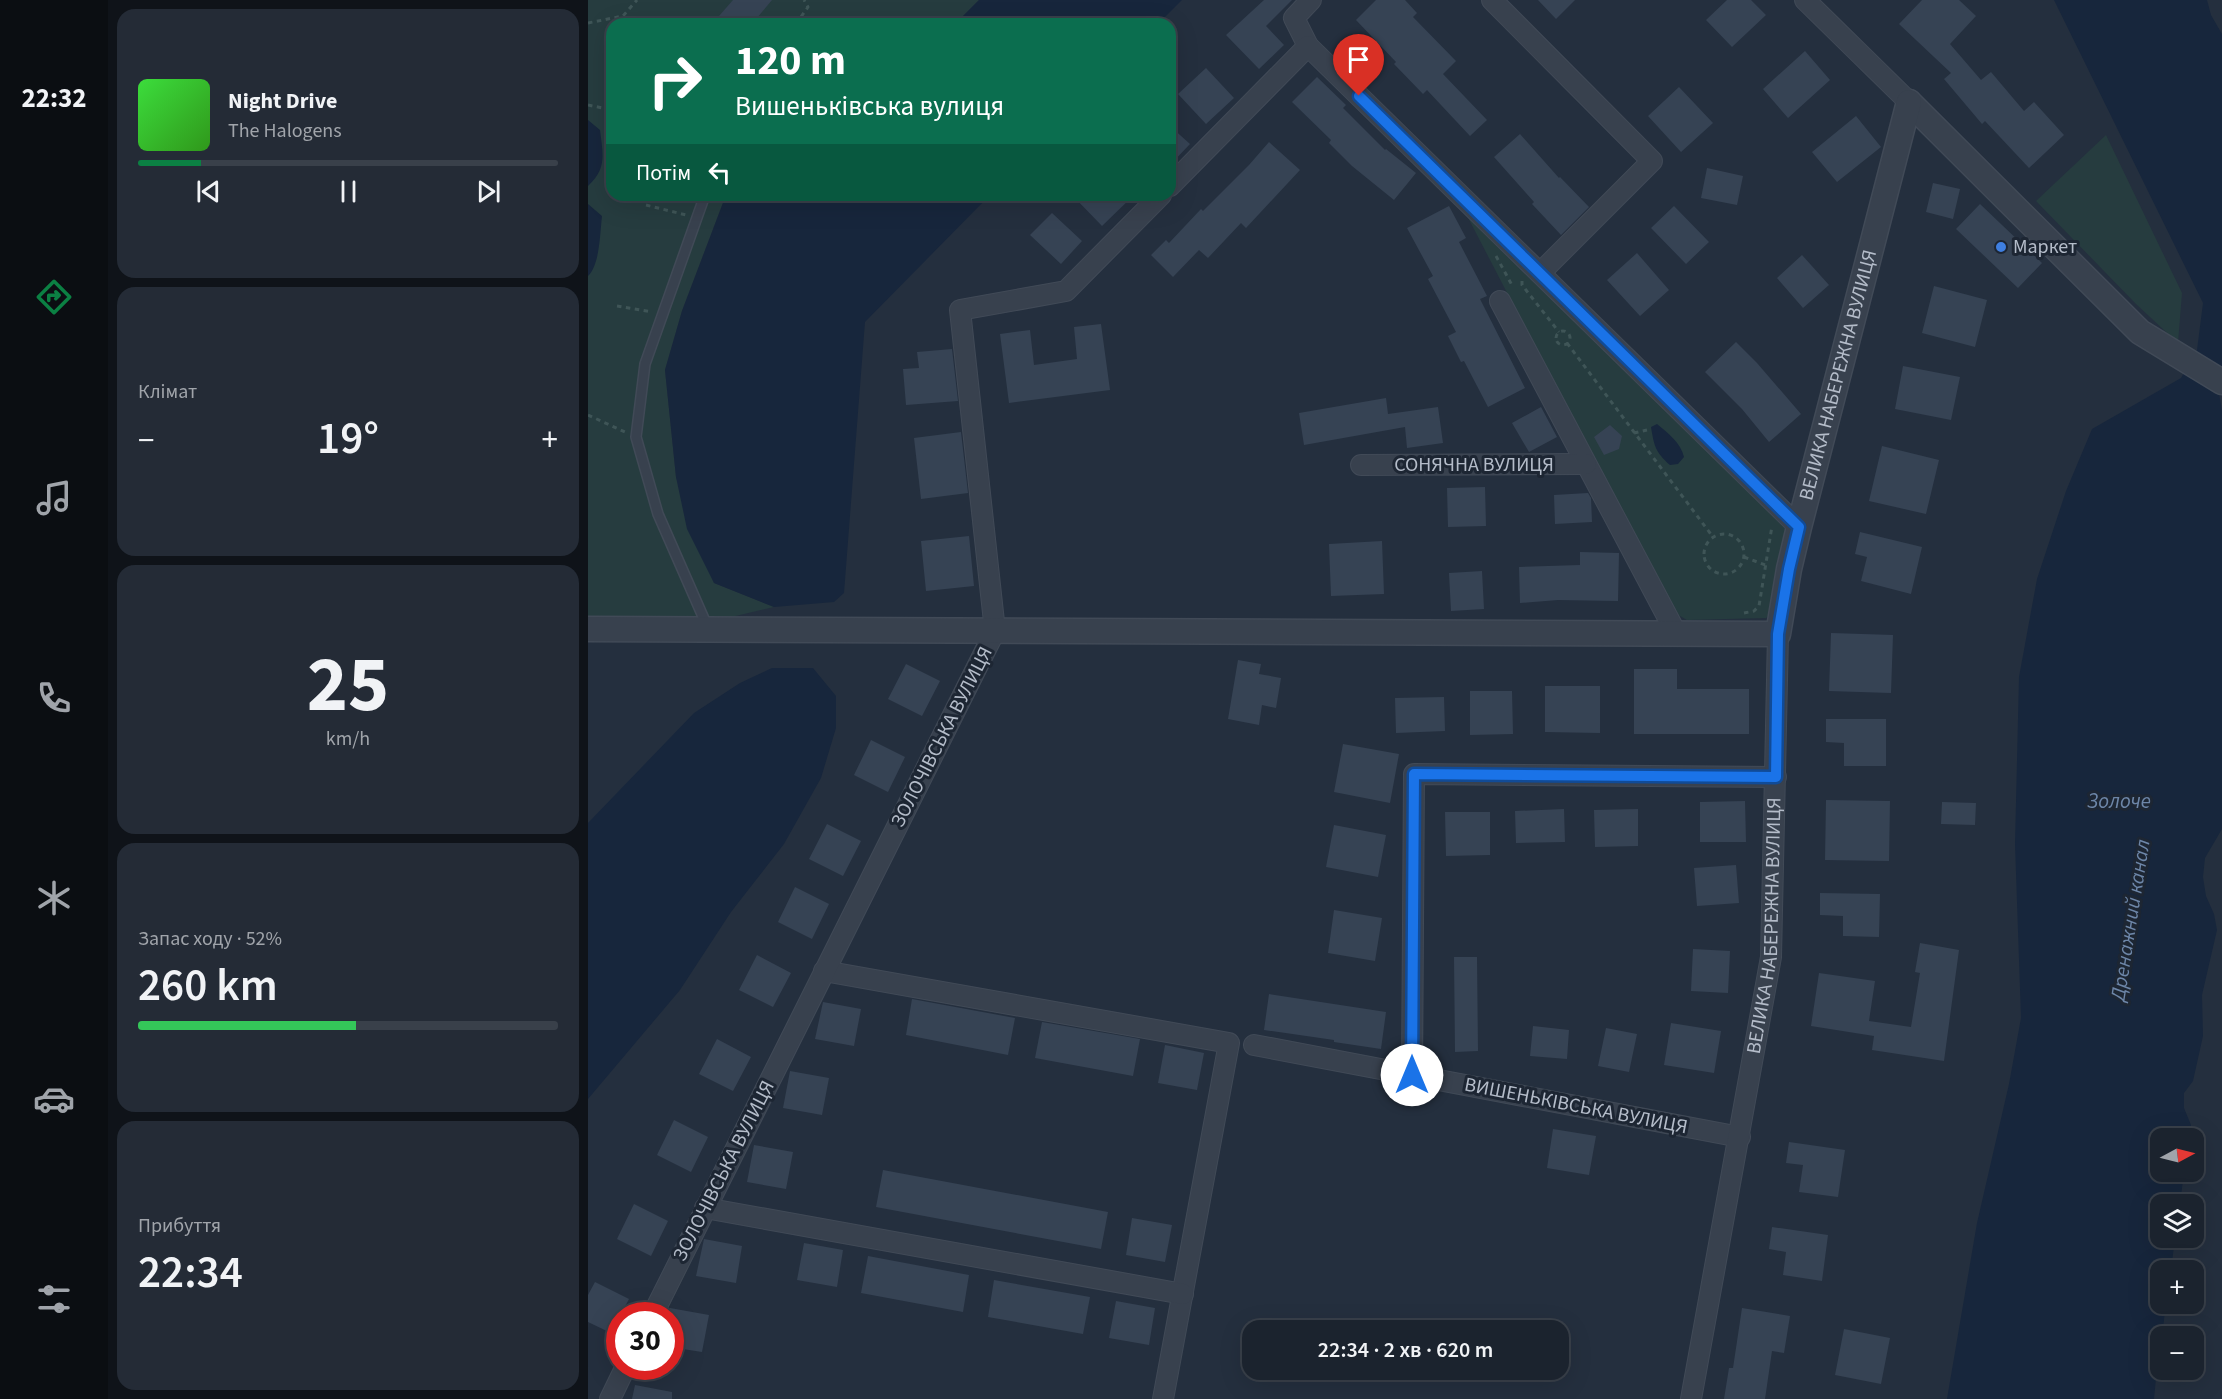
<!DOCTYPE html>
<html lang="uk">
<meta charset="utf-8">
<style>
:root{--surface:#1b232e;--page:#242b36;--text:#f1f3f6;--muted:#a0a4aa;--line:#39404a;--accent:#0b8043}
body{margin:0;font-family:"Source Sans 3",sans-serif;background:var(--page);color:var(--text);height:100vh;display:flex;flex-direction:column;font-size:22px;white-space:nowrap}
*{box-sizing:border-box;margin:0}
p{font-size:20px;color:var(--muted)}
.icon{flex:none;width:33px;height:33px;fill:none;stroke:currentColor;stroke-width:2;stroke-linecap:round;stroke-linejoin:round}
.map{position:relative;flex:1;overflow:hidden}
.sheet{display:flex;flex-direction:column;gap:9px;padding:9px;background:#0f1319;width:480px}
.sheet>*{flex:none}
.guide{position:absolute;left:18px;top:18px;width:570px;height:183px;border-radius:18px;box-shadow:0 6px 24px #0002,0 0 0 2px var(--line);background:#0b6e4f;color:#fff;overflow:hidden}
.needle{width:39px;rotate:83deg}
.tools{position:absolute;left:1562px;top:1128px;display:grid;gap:12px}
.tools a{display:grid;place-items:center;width:54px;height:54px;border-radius:12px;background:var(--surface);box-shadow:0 6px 24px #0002,0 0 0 2px var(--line);font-size:30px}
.speed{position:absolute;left:18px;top:1302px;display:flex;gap:12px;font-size:30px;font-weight:700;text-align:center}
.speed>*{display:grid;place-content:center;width:78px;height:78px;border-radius:50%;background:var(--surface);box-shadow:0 6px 24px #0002,0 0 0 2px var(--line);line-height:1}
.speed .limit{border:9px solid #d22;background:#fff;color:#111}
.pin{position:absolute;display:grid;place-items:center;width:51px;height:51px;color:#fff;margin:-62px -26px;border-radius:50% 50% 50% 0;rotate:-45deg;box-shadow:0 0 6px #0007}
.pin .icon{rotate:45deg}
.me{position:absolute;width:66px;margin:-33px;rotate:0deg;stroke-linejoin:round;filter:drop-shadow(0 0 4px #0008)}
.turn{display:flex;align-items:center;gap:21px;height:126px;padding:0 30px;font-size:27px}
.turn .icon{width:78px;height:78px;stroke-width:2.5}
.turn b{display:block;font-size:42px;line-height:51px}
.then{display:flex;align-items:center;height:57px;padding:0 30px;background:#0003;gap:12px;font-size:22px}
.big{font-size:45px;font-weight:600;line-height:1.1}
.sheet .widget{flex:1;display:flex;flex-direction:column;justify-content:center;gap:9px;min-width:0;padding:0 21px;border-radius:18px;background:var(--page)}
.sheet .dial{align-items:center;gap:0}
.dial b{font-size:78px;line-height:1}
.song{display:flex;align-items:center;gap:18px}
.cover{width:72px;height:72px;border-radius:9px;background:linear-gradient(135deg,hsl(120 70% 55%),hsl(110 70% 35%))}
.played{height:6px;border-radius:3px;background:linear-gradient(90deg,var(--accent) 15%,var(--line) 15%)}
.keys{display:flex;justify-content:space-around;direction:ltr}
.heat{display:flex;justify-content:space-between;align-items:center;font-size:33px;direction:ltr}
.charge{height:9px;border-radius:4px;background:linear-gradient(90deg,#34c759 52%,var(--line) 0)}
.trip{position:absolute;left:654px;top:1320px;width:327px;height:60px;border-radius:18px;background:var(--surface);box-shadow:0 6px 24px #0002,0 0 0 2px var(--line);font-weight:600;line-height:60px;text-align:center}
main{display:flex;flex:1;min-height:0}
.tab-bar{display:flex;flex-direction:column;width:108px;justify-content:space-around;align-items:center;background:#0b0e12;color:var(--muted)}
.tab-bar .icon{width:42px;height:42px}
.tab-bar .on{color:var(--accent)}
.tab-bar b{font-size:27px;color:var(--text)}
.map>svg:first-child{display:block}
</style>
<main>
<nav class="tab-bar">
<b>22:32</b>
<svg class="icon on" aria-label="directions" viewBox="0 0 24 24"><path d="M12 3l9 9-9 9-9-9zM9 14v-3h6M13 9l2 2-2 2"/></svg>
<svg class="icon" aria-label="music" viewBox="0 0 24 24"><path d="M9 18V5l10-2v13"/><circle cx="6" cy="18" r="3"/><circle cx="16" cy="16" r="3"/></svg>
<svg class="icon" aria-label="phone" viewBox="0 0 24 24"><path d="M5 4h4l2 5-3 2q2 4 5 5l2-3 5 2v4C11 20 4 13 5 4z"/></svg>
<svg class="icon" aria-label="climate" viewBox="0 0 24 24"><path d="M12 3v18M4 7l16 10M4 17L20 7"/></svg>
<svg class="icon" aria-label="car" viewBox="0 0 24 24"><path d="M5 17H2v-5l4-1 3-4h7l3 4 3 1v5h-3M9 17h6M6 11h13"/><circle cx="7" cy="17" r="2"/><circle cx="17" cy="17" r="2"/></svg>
<svg class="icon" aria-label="filters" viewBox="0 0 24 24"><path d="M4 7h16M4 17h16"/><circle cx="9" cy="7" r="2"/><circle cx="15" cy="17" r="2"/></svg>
</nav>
<section class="sheet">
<div class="widget">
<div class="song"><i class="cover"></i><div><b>Night Drive</b><p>The Halogens</p></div></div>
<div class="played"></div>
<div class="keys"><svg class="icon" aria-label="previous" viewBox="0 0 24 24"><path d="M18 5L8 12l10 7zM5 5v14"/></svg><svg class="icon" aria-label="pause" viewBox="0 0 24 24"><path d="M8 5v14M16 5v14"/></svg><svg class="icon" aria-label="next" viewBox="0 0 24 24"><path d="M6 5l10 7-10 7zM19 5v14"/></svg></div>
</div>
<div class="widget"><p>Клімат</p>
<div class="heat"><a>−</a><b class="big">19°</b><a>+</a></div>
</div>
<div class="widget dial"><b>25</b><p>km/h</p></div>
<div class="widget"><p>Запас ходу · 52%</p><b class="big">260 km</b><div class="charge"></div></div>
<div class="widget"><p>Прибуття</p><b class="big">22:34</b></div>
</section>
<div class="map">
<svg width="1634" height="1399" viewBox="0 0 1634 1399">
<rect width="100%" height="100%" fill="#242f3e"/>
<path fill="#263c3f" d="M0,0H391L367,24H24V195H138L94,311L77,370L88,477L126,583L186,607L135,619L0,618Z
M1518,135L1594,293L1590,343L1548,304L1448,201Z
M875,208L1205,529L1190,610L1178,618L1099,620L1085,612Z"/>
<path fill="#17263c" d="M391,0H594L570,24H367Z
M1466,0H1619L1623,15L1634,34V389L1631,393L1634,411V829L1617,858L1615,877L1618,896L1626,914L1629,930L1614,995L1615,1036L1605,1081L1596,1093V1108L1603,1125L1601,1138H1572V1172H1596L1592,1204H1572V1238H1587L1583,1270H1572V1304H1578L1574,1336H1572L1566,1399H1359L1389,1223L1421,1084L1433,1018L1427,844L1431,677L1449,579L1478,491L1504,429L1593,378L1609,350L1615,303Z
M0,120L12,130C15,155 19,168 0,186Z
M138,195H402L277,322L256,593L246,602L186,607L126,583L99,529L88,477L77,370L94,311Z
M0,204L14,216C12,232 12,265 0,276Z
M1069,424C1080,433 1093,443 1096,457L1090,464L1082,465C1067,452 1066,445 1063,427Z
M184,668H225L248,696V728L233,778L196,844L143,912L92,990L0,1099V823L106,713L152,683Z"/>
<path fill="#364354" d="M145,0H184L164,24H124Z
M676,0H704L678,26L696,45L671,69L638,35Z
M788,0H817L829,13L825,17L868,61L855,74L899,120L882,136L839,90L835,94L806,64L808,62L768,20Z
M950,0H987L968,19Z
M1139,0H1163L1178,15L1144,47L1118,20Z
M1334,0H1371L1388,16L1362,44L1393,80L1403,72L1436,111L1446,102L1476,135L1441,168L1397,121L1394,124L1356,79L1363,73L1311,24Z
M1217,51L1242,80L1200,118L1175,89Z
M618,68L646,98L618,124L590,94Z
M729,77L758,105L755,108L797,150L798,149L828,173L806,200L764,166L741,143L743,140L704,102Z
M1091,87L1125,123L1093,152L1060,116Z
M1268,116L1293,147L1249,182L1224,152Z
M582,126L602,144L582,165Z
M932,134L971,178L972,177L1001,207L973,235L944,204L946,202L906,157Z
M681,142L712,170L658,228L653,223L620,258L611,250L585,277L563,255L578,240L581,243L613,209L615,211L661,165Z
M1119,168L1155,176L1149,205L1113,198Z
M1345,183L1372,189L1365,219L1338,212Z
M484,195H546L514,226Z
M1392,204L1454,263L1430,288L1368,229Z
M861,206L878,238L871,242L899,296L892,299L937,388L900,407L876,361L873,362L860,336L868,332L840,279L845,276L819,228Z
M1086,206L1121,242L1098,264L1063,228Z
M464,213L494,241L473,264L442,235Z
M1049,253L1081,290L1052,316L1019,280Z
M1214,255L1241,285L1215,308L1189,278Z
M1346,286L1399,300L1387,347L1334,333Z
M513,324L522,390L421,403L412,334L442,330L446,365L489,359L486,327Z
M1148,342L1169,363L1213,414L1181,442L1154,409L1117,372Z
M364,349L370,401L318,405L315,369L331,368L329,352Z
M1315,366L1372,377L1363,420L1307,409Z
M798,398L800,414L850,407L855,443L819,448L817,427L716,445L711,413Z
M953,407L969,437L941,452L924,423Z
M1022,425L1034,436L1031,449L1016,455L1006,437Z
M373,432L380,493L333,499L326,438Z
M1294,446L1351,460L1338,514L1281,501Z
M897,487L898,526L860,527L859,488Z
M1000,493L1003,498L1004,522L967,524L966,495Z
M1272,532L1334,547L1323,594L1273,581L1279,557L1267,554Z
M381,536L386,586L338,591L333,541Z
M794,541L796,594L743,596L741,544Z
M992,552L1031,553L1030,601L970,600L932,603L931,567L992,565Z
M894,571L896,609L863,611L861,573Z
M1243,633L1305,635L1303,693L1241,691Z
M650,660L673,664L671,674L693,678L688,708L674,705L671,725L640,719Z
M318,664L352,681L334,716L300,699Z
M1046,669H1089V689H1161V734H1046Z
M957,686H1012V733L957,732Z
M882,691H924L925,734L882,735Z
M856,697L857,731L808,733L807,698Z
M1238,719H1298V766H1256V743L1238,742Z
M283,740L317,757L300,792L266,775Z
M755,744L811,754L802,803L746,792Z
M1238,800L1302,801L1301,861L1237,860Z
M1157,801L1158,842H1112V802Z
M1354,802L1388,803L1387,825L1353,824Z
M976,809L977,842L928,843L927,811Z
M1050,809V846L1007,847L1006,810Z
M857,812H902V855L858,856Z
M239,824L273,841L255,876L221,859Z
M746,825L798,835L790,877L738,867Z
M1148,865L1151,903L1109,906L1106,868Z
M207,887L241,904L224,939L190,922Z
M1232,893L1292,894L1291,937L1255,936V916L1232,915Z
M746,910L794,918L787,961L740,953Z
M1332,943L1371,950L1356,1061L1284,1050L1286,1036L1223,1026L1231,973L1287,981L1281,1021L1323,1027L1332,973L1327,972Z
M1105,949L1142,951L1140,993L1103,991Z
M169,955L203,973L185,1007L151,990Z
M866,957H889L890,1051L867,1052Z
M681,994L798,1012L793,1049L746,1042V1040L676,1030Z
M324,999L427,1018L420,1055L318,1035Z
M235,1002L273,1009L266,1046L227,1039Z
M454,1022L552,1039L545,1076L447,1058Z
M1083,1023L1133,1031L1126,1073L1076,1065Z
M945,1026L981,1030L979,1059L942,1056Z
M1018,1028L1049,1034L1041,1072L1010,1066Z
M129,1039L163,1057L145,1091L111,1074Z
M577,1045L616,1053L609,1090L570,1083Z
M202,1071L241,1078L234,1115L195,1108Z
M86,1120L120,1137L103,1172L69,1155Z
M965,1129L1008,1136L1001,1175L959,1168Z
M1201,1142L1257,1150L1250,1197L1211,1192L1215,1165L1198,1163Z
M166,1145L205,1152L198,1189L159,1182Z
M295,1170L520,1212L513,1249L288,1207Z
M46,1204L80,1221L63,1256L29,1239Z
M544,1218L584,1225L577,1262L538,1255Z
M1184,1227L1240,1235L1234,1281L1195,1275L1198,1252L1181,1249Z
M116,1239L154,1246L148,1283L108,1276Z
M216,1243L255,1250L249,1287L209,1280Z
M280,1256L381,1275L375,1312L273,1293Z
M406,1280L502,1297L495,1334L400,1317Z
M7,1282L41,1299L23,1333L0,1322V1295Z
M528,1301L567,1308L561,1345L521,1338Z
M82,1308L121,1315L114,1352L82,1347Z
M1154,1308L1202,1316L1196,1353L1184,1351L1177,1399H1136L1141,1368H1145Z
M1256,1329L1302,1338L1293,1384L1247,1375Z
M47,1385L84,1392V1399H44Z"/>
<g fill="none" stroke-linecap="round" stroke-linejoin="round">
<defs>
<path id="service" d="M117,195L57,364L48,437L70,514L120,628"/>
<g id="minor">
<path d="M904,0L1064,161L952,273"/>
<path d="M1217,0L1321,102"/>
<path d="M720,46L706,18L723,0"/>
<path d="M582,186L720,46L1211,527"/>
<path d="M912,301L1088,633"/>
<path d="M773,465L998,464"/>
<path d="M236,971L641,1043L575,1399"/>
<path d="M666,1045L824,1075"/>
<path d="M1152,1137L824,1075L826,774L1188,777"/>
<path d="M117,1208L595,1294"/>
<path d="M64,1316L407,631L372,310L478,291L573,195"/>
<path d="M22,1399L38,1366"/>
<path id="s1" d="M1103,1399L1183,957L1190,634"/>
</g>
<g id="tertiary">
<path d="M1321,102L1552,332L1634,382"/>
<path id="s2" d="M0,629L1190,634L1201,569L1211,527L1321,102"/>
</g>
</defs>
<use href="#service" stroke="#414a57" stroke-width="12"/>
<use href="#minor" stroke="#414a57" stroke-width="22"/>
<use href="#tertiary" stroke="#414a57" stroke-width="27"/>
<path stroke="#3f5557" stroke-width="3" stroke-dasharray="4.5 4.5" stroke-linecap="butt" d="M0,23L35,16L49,0
M208,24L220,7L216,0
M0,105L24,110
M58,205L98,215
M908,256L925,287
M934,281V285L971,332
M29,306L64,312
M968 338a7 7 0 1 1 14 0a7 7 0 1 1-14 0Z
M979,343L1125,537
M0,415L37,432
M1046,433L1059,430
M1116 554a20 20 0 1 1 40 0a20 20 0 1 1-40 0Z
M1156,557L1180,566
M1156,613L1166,611L1171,606L1184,526"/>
<use href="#service" stroke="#38414e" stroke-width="9"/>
<use href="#minor" stroke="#38414e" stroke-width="20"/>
<use href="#tertiary" stroke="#38414e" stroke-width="24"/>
</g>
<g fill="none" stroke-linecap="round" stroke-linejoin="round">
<defs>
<path id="route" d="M771,96L1211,527L1201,569L1190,634L1188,777L826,774L824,1075"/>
</defs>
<use href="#route" stroke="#114b97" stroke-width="15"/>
<use href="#route" stroke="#1a73e8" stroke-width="10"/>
</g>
<circle fill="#3f7fe0" stroke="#1d2633" stroke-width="2" cx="1413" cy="247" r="6"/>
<g text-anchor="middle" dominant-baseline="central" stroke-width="6" stroke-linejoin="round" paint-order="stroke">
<g font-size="20" fill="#b4bcc9" stroke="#1d2633" text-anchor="start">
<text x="1425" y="247">Маркет</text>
</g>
<g font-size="20" fill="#b4bcc9" stroke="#1d2633">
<text stroke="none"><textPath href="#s2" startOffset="1456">ВЕЛИКА НАБЕРЕЖНА ВУЛИЦЯ</textPath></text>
<text x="886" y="465">СОНЯЧНА ВУЛИЦЯ</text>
<text transform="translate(354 737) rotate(-63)">ЗОЛОЧІВСЬКА ВУЛИЦЯ</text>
<text stroke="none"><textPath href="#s1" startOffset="480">ВЕЛИКА НАБЕРЕЖНА ВУЛИЦЯ</textPath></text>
<text transform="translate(988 1106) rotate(11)">ВИШЕНЬКІВСЬКА ВУЛИЦЯ</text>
<text transform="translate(136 1171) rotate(-63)">ЗОЛОЧІВСЬКА ВУЛИЦЯ</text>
</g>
<g font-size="21" font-style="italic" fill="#6d86a8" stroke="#1d2633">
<text x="1531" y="801">Золоче</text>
<text transform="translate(1542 920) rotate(-81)">Дренажний канал</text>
</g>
</g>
</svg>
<div class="tools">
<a><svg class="needle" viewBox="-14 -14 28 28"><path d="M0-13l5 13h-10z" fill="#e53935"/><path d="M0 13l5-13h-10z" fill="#a0a4aa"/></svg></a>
<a><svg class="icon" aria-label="layers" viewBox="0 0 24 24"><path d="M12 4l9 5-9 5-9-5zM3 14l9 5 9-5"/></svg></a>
<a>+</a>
<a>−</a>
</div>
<div class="speed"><div class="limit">30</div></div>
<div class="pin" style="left:771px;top:96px;background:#d93025"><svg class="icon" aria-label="arrive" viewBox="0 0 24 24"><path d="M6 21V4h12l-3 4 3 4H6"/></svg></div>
<svg class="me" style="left:824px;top:1075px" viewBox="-20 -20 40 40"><circle r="19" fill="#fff"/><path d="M0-13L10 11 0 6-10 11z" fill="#1a73e8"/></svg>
<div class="trip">22:34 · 2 хв · 620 m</div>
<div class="guide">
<div class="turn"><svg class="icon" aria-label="right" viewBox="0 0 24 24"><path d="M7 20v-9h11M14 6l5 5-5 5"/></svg><div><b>120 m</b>Вишеньківська вулиця</div></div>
<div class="then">Потім<svg class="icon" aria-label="left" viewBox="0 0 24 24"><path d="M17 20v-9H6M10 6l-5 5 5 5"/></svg></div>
</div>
</div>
</main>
